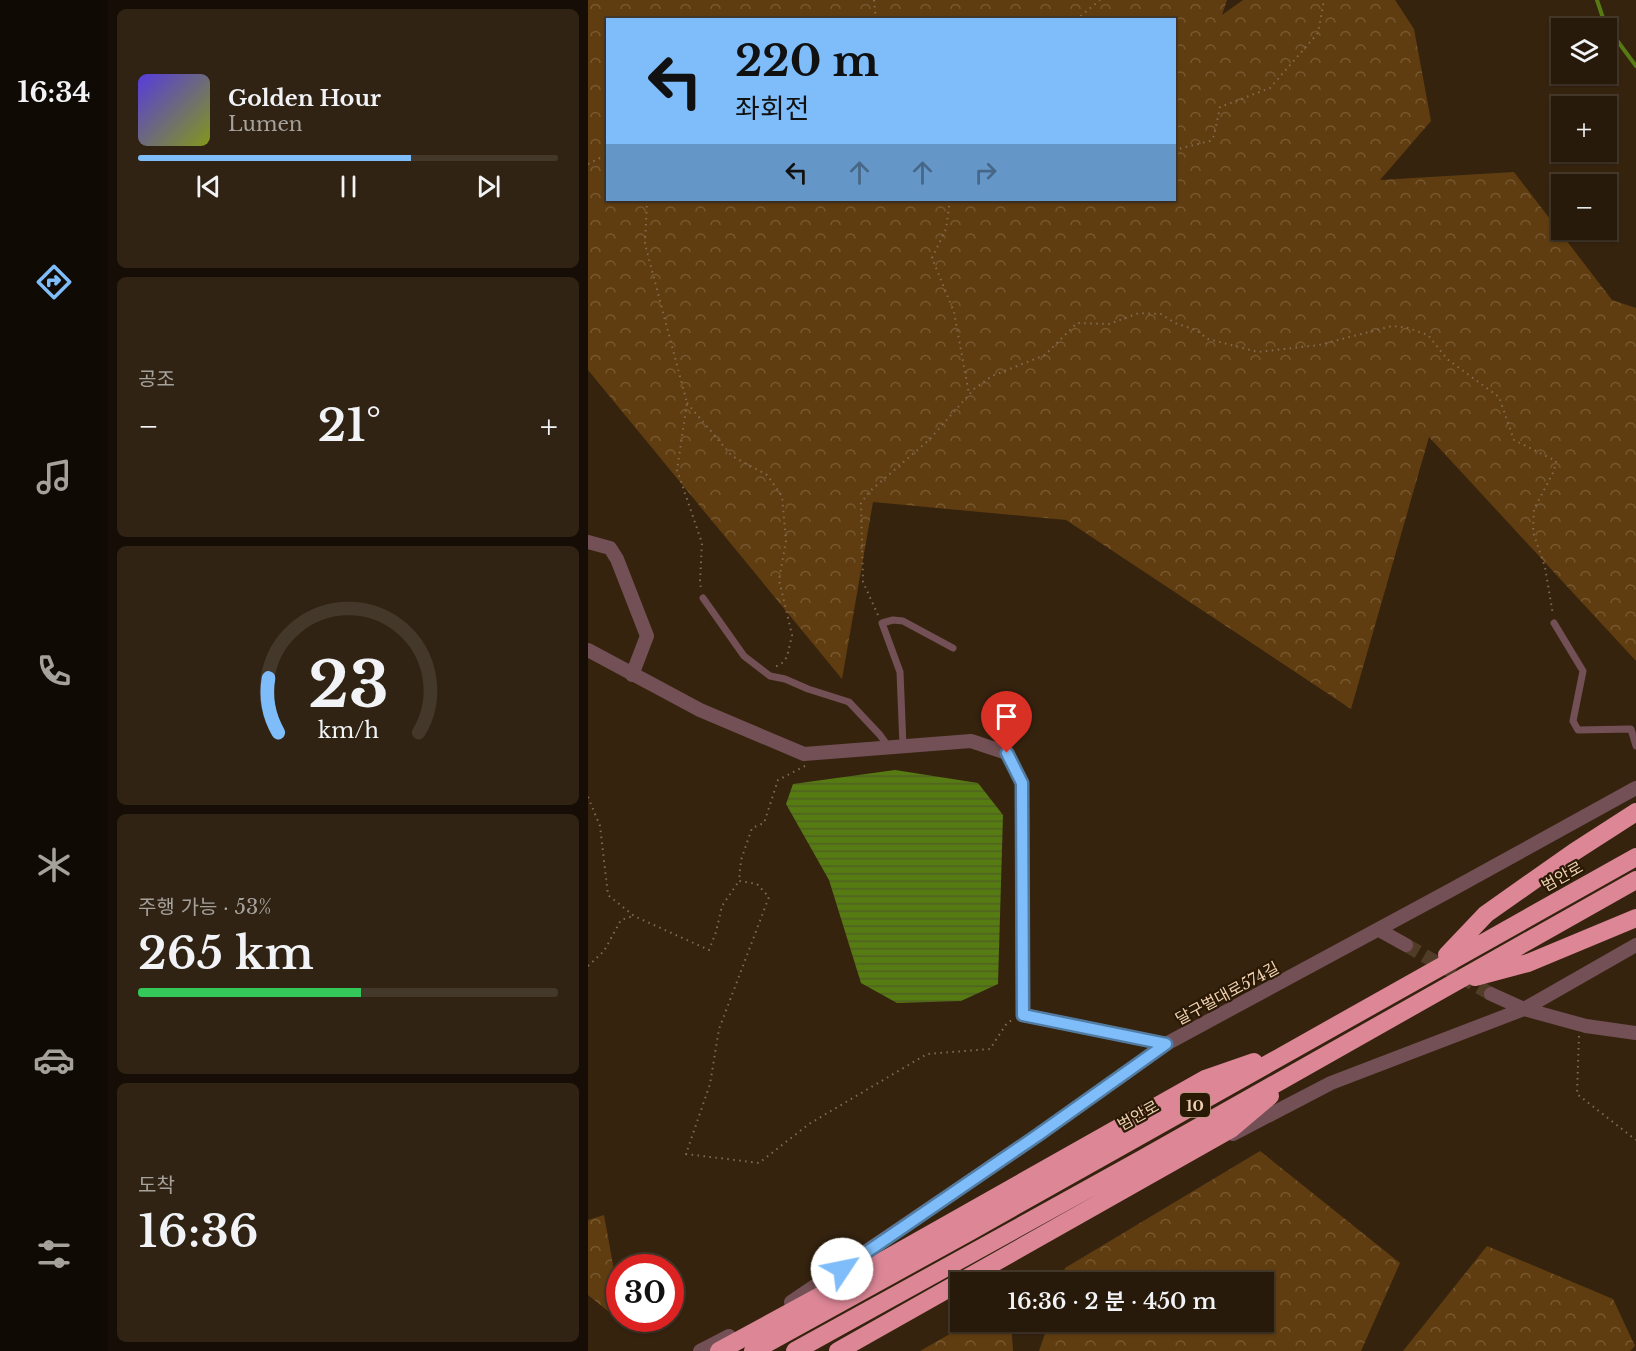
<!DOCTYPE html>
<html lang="ko">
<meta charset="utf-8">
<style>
:root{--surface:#281a0a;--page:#302313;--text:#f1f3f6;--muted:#a5a19c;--line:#44382b;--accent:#7ebdf9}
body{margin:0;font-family:"Libre Baskerville","Noto Sans KR",serif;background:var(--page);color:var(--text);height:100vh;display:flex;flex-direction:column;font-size:22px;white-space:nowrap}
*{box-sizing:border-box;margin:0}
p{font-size:20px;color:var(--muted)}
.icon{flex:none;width:33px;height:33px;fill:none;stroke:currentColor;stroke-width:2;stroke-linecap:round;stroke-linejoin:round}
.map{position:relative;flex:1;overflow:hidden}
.side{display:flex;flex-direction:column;gap:9px;padding:9px;background:#160e06;width:480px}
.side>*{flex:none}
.guide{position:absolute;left:18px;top:18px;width:570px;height:183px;border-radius:0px;box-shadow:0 2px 4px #0004,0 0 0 2px var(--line);background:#7ebdf9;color:#111;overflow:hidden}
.controls{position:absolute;left:963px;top:18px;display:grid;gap:12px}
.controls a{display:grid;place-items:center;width:66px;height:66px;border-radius:0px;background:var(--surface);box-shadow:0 2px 4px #0004,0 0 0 2px var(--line);font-size:30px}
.speed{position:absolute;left:18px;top:1254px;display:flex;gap:12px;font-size:30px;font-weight:700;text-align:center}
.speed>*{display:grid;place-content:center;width:78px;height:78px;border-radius:50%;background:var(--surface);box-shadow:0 2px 4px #0004,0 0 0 2px var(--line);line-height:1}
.speed .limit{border:9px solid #d22;background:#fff;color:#111}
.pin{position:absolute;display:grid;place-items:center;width:51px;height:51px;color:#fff;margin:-62px -26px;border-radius:50% 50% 50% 0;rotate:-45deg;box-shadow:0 0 6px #0007}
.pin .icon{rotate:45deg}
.me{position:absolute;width:66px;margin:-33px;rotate:56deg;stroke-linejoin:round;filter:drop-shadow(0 0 4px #0008)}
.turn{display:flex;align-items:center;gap:21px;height:126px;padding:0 30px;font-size:27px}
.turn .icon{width:78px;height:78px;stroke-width:2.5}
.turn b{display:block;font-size:42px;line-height:51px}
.lanes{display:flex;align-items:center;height:57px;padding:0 30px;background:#0003;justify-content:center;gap:30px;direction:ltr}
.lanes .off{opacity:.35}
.big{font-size:45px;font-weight:600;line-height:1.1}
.side .widget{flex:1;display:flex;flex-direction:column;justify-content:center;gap:9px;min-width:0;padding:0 21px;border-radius:9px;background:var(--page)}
.side .dial{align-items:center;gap:0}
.dial svg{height:156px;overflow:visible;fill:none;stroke:var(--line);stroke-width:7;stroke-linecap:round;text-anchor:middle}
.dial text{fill:var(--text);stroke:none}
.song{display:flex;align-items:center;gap:18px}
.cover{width:72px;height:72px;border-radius:9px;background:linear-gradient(135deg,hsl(250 70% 55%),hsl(70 70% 35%))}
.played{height:6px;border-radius:3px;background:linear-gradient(90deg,var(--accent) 65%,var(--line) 65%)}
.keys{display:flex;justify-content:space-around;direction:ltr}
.heat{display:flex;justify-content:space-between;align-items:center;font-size:33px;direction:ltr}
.charge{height:9px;border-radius:4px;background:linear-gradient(90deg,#34c759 53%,var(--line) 0)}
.trip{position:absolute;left:362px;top:1272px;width:324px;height:60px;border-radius:0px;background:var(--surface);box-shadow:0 2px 4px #0004,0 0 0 2px var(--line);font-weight:600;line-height:60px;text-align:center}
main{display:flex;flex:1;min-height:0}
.dock{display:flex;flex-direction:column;width:108px;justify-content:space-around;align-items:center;background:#100a04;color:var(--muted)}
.dock .icon{width:42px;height:42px}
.dock .on{color:var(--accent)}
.dock b{font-size:27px;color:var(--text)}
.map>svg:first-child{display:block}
</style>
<main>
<nav class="dock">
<b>16:34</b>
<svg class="icon on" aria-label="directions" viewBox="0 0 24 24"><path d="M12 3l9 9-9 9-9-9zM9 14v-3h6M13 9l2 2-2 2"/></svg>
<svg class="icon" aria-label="music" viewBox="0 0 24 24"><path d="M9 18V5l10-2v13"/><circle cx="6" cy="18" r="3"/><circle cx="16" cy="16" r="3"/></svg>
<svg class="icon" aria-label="phone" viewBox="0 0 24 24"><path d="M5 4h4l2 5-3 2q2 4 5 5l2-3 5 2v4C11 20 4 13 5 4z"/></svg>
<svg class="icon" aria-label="climate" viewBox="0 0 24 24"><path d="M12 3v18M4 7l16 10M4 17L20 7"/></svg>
<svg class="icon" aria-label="car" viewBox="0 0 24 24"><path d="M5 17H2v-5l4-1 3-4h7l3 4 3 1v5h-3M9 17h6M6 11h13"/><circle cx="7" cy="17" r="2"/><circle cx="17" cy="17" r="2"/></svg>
<svg class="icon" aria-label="filters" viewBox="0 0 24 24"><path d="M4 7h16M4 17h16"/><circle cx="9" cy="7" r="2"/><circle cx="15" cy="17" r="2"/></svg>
</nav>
<section class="side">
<div class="widget">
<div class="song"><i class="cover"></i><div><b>Golden Hour</b><p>Lumen</p></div></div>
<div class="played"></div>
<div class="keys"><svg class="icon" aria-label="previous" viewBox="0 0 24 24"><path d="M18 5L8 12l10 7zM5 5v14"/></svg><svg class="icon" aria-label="pause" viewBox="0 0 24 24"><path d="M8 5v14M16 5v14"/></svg><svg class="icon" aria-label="next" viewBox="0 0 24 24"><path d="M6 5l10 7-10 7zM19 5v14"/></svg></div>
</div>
<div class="widget"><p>공조</p>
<div class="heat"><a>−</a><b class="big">21°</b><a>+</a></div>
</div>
<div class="widget dial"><svg viewBox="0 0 100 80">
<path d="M14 69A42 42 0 1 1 86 69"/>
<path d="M14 69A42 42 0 0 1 9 41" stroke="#7ebdf9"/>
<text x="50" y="56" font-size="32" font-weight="700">23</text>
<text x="50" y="72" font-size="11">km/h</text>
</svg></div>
<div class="widget"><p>주행 가능 · 53%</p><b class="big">265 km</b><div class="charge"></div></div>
<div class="widget"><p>도착</p><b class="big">16:36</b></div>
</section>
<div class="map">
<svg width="1048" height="1351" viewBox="0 0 1048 1351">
<defs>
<pattern id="forest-crowns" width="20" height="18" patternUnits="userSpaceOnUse" patternTransform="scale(1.5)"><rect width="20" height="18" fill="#603d10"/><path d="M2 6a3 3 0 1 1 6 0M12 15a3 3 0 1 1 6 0" fill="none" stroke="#775830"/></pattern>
<pattern id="water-rules" width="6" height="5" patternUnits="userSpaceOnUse" patternTransform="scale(1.5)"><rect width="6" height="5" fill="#567b12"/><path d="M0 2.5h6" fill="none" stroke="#506022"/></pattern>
</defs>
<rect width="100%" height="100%" fill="#35230e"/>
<path fill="url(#forest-crowns)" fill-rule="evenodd" d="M0,0H639L634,15L655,0H807L826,29L843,121L792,180L926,172L1024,300L1048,308V661L841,437L763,709L478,520L285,502L254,679L0,370ZM20,20H586V200H20Z
M672,1151L812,1263L773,1351H451L461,1322H675V1282H473L477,1268Z
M16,1215L31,1298L32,1318L35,1319L36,1324L0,1295V1220Z
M899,1246L1025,1299L1047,1346L1042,1351H815Z
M383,1322H423L425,1351H332Z"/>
<path fill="url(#water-rules)" d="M307,770L390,783L415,815L410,984L373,1001L309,1003L273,983L241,880L198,804L205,784Z"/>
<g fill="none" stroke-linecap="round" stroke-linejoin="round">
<path stroke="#567b12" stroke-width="4" d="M1009,0L1017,24L1048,66"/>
<path stroke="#513d27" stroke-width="14" stroke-dasharray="14 7" stroke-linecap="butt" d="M818,945L903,994"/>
<path stroke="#826b52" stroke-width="2" stroke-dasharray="1.5 4.5" stroke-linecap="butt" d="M286,0L288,20
M488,20L512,0
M586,150L622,141L626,136L632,107L682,88L730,33L736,0
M0,164L20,154
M59,200L57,244L99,403L89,470L114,543L112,581L113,589
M362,200L358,229L344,258L366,312L381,394
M99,403L144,456L179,475L194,496L198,541L191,580L204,635L199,657L194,663L187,667
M290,615L275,582L273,503L282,491L341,440L386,389L404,376L457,355L489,323L521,324L551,313L573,314L587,323L608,330L620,339L670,352L731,345L804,326L820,328L840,335L859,359L911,397L926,440L968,461L966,471L946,509L945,532L957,567L965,615
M217,766L190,780L176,823L164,828L153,860L151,881L169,884L181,897L131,1029L122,1084L98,1154L171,1163L221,1124L339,1054L402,1049L419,1023L424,1020
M0,797L12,826L20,895L46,916L121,950L128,932L134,906L151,881
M0,966L16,951L33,920L45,916
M991,1036L989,1094L1048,1140"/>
<path stroke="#735056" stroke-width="7" d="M115,598L156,656L182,676L197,679L220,689L261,702L292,735L300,746
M966,623L995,671L985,721L990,730L1043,729L1048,746
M315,746L312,672L294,623L305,620L315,621L365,648"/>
<path stroke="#735056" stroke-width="14" d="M0,542L22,548L29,559L59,636L44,675
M0,650L112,710L216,754L383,741L419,753L434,783L435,1015L578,1044
M791,930L818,945
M936,1009L1048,945
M936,1009L998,1026L1048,1033
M645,1134L743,1083L936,1009L903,994
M203,1302L450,1135L578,1044L863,890L1048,788
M112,1351L141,1336"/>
<path stroke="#dc8696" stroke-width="18" d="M859,955L898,914L986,852L1048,812
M887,977L940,963L1048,918
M131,1351L245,1289L617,1079L666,1062
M165,1351L379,1233L1048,857
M207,1351L556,1158L1048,880
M250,1351L643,1129L682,1096"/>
</g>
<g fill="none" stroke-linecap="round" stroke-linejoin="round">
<defs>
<path id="route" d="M254,1269L450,1135L578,1044L435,1015L434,783L419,753"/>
</defs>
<use href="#route" stroke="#527ba2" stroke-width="15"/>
<use href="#route" stroke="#7ebdf9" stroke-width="10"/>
</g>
<g text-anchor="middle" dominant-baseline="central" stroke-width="4.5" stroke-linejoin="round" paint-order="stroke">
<rect fill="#2a1905" stroke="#b49a7e" stroke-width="1.5" x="592" y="1093" width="30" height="24" rx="4.5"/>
<g font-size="15" font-weight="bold" fill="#efd1b2">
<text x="607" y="1105">10</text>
</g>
<g font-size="16" fill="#efd1b2" stroke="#2a1905">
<text transform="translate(974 876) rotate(-29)">범안로</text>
<text transform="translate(639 993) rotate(-28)">달구벌대로574길</text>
<text transform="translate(550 1115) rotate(-29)">범안로</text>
</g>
</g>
</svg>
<div class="controls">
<a><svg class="icon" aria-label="layers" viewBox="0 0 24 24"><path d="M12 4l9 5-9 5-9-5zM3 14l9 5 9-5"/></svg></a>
<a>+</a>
<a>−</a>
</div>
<div class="speed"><div class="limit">30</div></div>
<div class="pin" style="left:419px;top:753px;background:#d93025"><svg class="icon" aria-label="arrive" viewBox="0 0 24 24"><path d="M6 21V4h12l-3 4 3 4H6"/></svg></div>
<svg class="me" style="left:254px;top:1269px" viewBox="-20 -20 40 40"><circle r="19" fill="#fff"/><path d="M0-13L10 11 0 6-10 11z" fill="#7ebdf9"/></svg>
<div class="trip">16:36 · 2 분 · 450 m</div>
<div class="guide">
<div class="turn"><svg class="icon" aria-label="left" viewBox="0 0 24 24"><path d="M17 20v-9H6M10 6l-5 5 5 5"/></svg><div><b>220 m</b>좌회전</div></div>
<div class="lanes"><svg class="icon" aria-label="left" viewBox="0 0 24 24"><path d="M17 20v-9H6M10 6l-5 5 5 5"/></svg><svg class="icon off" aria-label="ahead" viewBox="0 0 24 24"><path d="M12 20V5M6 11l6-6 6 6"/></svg><svg class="icon off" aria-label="ahead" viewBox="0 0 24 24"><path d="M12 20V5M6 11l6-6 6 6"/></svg><svg class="icon off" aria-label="right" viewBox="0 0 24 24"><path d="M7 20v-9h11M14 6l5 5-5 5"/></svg></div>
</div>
</div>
</main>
